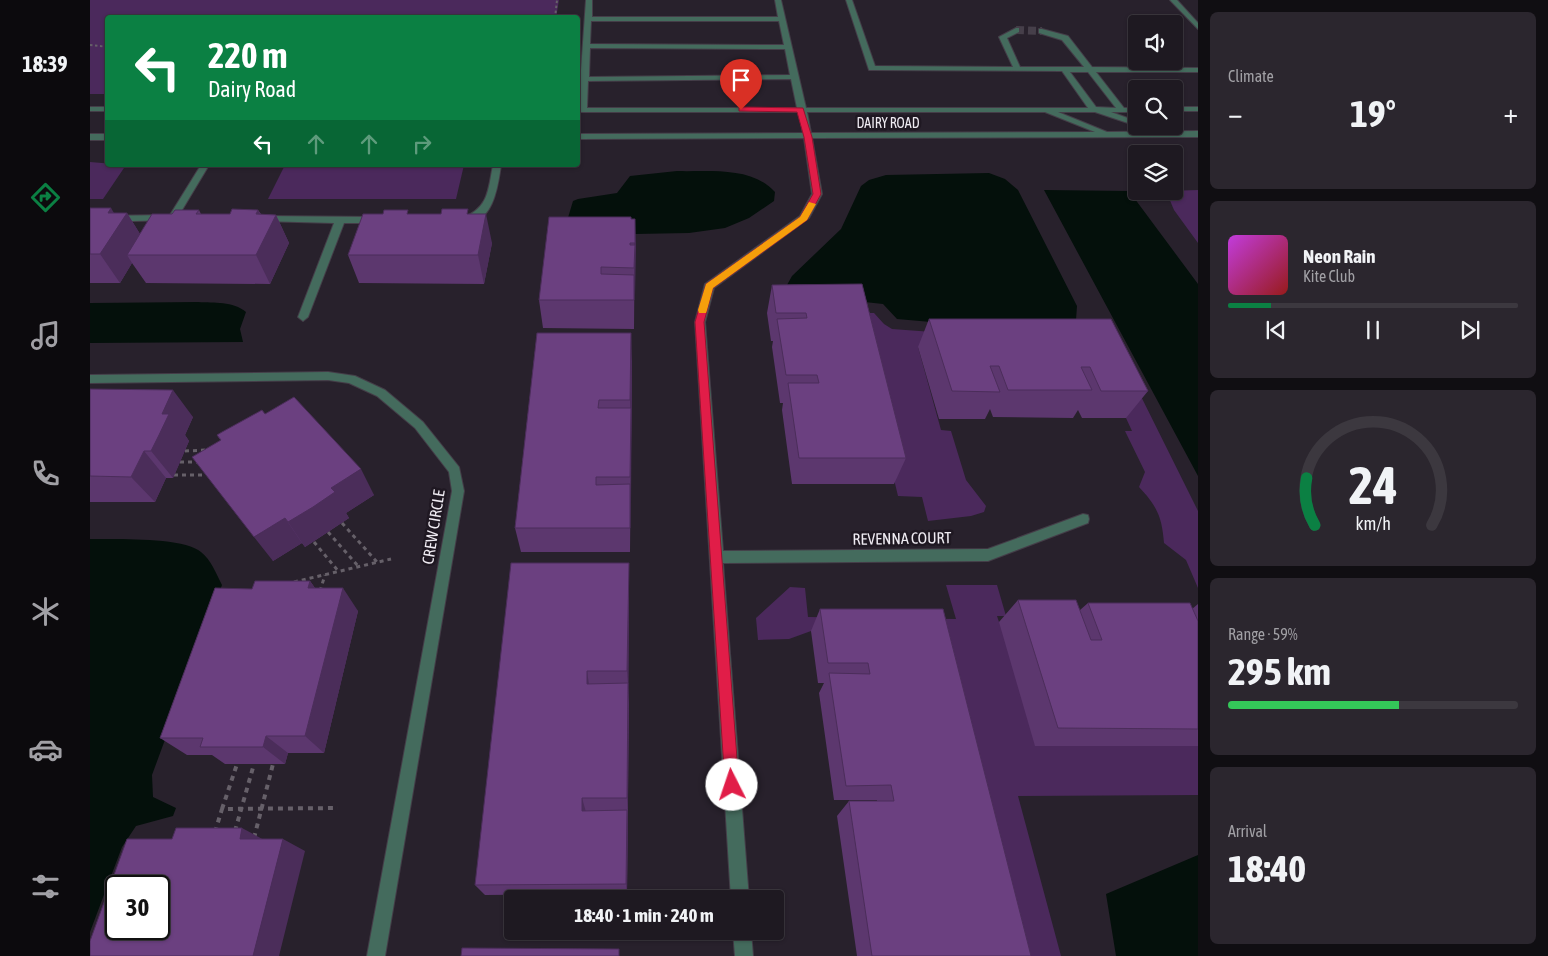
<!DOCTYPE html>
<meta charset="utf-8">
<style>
:root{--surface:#1e1921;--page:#2b262e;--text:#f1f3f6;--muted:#a1a0a5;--line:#3c383f;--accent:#0b8043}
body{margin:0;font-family:"Asap Condensed",sans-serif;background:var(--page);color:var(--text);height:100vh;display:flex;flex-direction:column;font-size:19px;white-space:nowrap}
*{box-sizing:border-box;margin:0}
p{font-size:16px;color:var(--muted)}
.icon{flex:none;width:28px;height:28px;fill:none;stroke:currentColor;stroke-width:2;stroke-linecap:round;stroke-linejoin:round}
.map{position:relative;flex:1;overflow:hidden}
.drawer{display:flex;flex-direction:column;gap:12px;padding:12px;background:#100e12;width:350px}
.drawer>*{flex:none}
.top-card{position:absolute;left:15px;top:15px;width:475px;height:152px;border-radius:5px;box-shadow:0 1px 4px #0004,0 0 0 1px var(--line);background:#0b8043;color:#fff;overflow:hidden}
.controls{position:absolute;left:1038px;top:15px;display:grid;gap:10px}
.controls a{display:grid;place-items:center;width:55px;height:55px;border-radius:5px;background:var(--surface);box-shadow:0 1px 4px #0004,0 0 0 1px var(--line);font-size:25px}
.speed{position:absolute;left:15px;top:875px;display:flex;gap:10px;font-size:25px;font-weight:700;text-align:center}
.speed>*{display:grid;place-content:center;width:65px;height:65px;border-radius:50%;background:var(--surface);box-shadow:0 1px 4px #0004,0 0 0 1px var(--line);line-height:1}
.speed .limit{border:2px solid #111;border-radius:8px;background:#fff;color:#111}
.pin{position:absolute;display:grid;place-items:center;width:42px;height:42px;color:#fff;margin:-51px -21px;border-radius:50% 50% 50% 0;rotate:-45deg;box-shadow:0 0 5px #0007}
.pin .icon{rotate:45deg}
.me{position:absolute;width:55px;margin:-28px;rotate:356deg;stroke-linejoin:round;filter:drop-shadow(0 0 4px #0008)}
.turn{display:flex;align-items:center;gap:18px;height:105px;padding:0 20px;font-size:22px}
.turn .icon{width:65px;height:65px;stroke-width:2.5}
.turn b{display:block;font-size:35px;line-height:42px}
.lanes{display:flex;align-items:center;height:48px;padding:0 20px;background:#0003;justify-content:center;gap:25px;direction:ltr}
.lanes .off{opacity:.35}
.big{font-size:38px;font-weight:700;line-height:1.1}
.drawer .card{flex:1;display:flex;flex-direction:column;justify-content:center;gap:8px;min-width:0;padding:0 18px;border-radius:8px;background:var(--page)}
.drawer .dial{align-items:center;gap:0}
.dial svg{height:130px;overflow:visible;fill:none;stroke:var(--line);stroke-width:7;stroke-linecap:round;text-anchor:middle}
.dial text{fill:var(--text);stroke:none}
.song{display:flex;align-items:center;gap:15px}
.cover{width:60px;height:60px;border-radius:8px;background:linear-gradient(135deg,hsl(290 70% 55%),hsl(0 70% 35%))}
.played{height:5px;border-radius:2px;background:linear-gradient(90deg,var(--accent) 15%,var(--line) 15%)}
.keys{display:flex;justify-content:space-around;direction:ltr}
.heat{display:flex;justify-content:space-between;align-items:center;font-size:28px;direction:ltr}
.charge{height:8px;border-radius:4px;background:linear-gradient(90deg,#34c759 59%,var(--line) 0)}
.trip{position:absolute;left:414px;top:890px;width:280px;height:50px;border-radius:5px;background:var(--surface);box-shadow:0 1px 4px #0004,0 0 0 1px var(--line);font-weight:700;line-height:50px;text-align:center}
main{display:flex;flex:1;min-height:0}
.tab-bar{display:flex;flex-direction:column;width:90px;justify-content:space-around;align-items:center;background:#0c0a0d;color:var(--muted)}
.tab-bar .icon{width:35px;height:35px}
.tab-bar .current{color:var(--accent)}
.tab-bar b{font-size:22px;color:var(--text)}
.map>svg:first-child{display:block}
</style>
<main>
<nav class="tab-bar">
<b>18:39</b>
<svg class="icon current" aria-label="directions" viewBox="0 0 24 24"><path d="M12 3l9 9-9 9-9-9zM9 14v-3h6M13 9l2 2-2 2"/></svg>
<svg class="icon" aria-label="music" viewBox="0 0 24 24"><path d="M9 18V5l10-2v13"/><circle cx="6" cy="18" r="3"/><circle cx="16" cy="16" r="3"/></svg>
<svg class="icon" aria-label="phone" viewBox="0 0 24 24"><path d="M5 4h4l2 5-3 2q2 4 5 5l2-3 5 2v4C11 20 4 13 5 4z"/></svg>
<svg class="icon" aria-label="climate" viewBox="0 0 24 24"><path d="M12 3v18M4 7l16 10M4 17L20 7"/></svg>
<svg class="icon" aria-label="car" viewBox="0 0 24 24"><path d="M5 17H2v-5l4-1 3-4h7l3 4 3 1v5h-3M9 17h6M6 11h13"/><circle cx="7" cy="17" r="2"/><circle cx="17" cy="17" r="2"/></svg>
<svg class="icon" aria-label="filters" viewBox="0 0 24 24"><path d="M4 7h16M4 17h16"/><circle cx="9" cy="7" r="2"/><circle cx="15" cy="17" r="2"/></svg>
</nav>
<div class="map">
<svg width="1108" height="956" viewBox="0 0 1108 956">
<rect width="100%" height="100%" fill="#28212c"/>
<path fill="#4b295c" d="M0,0H469L466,18H18L17,94H0Z
M0,162L36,165L13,199H0Z
M195,165H374L366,199H178Z
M1108,190V243L1084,210L1076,191Z
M764,313H784L794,324L802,329L897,336L1015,324L1108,511V588L1096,560L1074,543C1072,517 1067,506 1049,487L1055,472L1035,431H1042L1036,418L828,347L851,430L861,431L876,480L896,506L894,512L881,516L838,521L832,497L808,496Z
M856,585H907L916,616H907L909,622L1108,746V795L928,796L971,956H914L721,631L699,639L668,640L666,618L700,587L715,588L718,617L866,619Z"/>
<path fill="#04100b" d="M587,171C619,172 662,166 685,192L684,201L659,218L635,228L599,233L545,234L477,221L483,201L488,199L527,193L540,176Z
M899,173L915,179L928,190L987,306L986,320L887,326L807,319L793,304L747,299L705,290L697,285L702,276L751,229L771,186L779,180L796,175Z
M954,190L1039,191L1108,284V476Z
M108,302C124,303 143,301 156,312L150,329L153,342L0,343V303Z
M0,539C24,539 95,537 111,552C121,560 126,573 132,585L62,775L63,797L86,808L83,816L46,826L32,847L0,932Z
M1108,855V956H1026L1016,894Z"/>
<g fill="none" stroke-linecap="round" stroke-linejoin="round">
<path stroke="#463f4a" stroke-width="8" stroke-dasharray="8 4" stroke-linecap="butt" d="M926,30L952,31"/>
<defs>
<path id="minor" d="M496,0H502V17H688L685,0H691L716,108H998L972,71L779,70L756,0H762L785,66L923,67L909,37L926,28H929V32L917,38L930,67H994L972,40L949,33V29H952L978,36L1002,67L1108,68V72H1006L1034,108H1046V112H1021L1046,121L1047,126L1005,112H968L1017,132L1108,131V137L722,138L732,194L719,218L624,288L615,322L633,551L898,549L993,514L998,515L999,519L998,523L898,561L633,563L659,899H641L605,322L615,284L710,216L722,194L714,138L488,139V134L713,133L709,112H488ZM501,21H689L694,45L500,44ZM500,48L695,49L700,75L499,77ZM980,72H998L1026,108L1006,107ZM701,79L707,108H497L498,81ZM717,112H955L1005,132L721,133Z
M1080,0H1087L1108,23V29Z
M0,107H18V111H0Z
M1084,107H1108V111H1084Z
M0,134H18V140H0Z
M111,165H119L86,220L0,222V216L80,215Z
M403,165H411C408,186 403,227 372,222V218C399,208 398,190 403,165Z
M173,216L288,217L293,220L288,223H254L218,317L213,321L208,317L244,223L170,221V217Z
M238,372L265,376L295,390L333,422L369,467L374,491L295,956H277L362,491L359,472L325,428L287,396L259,383L238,380L0,383V375Z
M643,931H661L663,956H645Z"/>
</defs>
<use href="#minor" stroke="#443d48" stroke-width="2"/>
<path stroke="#666069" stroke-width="2" stroke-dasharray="2.5 2.5" stroke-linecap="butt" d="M465,18L467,0
M0,45L18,47"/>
<path stroke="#666069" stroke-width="3" stroke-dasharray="4 4" stroke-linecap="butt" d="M95,451L117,450
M90,462H109
M84,475H113L117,470
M252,523L287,562
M238,532L269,567
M224,542L249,572
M204,582L301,559
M230,591L235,575"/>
<path stroke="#666069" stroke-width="4" stroke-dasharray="5 5" stroke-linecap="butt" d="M132,809L147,764
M145,831L164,764
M125,832L132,809L248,808
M164,838L183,764"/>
<use href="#minor" fill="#446b5d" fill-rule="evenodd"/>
</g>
<path fill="#5c376e" d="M0,208L24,213H37L50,234L82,214L109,210L111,214H140L168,210L171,214L186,215L199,243L180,284L56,283L42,263L30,283H0Z
M293,214H379L402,243L394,284L269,283L258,255Z
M541,219H545L544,329L453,328L449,300Z
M772,284L816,458L804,484H702L692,410L693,403H690L682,347L683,341H681L677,313L682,285Z
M839,319H1021L1058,391L1036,418H992L988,410L983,418L903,417L900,409L895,419H849L828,347Z
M447,333L542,361L540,552H431L425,528Z
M0,389L103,417L95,435L99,441L90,462L83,478H76L65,502H0Z
M175,414L284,495L256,513L259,518L238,532L215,547L212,543L183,561L131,441L127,435Z
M539,563V586L538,687L539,703L537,894L395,895L385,885Z
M220,581L225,588L268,611L234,753H198L195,764H135L122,755H97L70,738L162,589Z
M928,600L990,610L998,603L1102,609L1108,604V746H945L909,622Z
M730,609H853L941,956H767L747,816L759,801H787V800H744L729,693L734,683H728L721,631Z"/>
<path fill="#4b2d5a" d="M21,208L30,223L37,213L55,242L37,255L42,263L30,283L10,254L18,213Z
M168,210L178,230L186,215L199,243L180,284L166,255V214Z
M396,214L402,243L394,284L388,255Z
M545,219L546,248L545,296L544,268Z
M541,333L542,361L541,503L540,400Z
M83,390L103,417L95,435L99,441L83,478L61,451L72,414Z
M54,451L76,478L65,502L41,477Z
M271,469L284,495L256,513L259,518L215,547L198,522L241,488Z
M195,518L212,543L183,561L164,537Z
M539,563V586L538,812L537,798L538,687L537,671Z
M220,581L236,604L218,588Z
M253,588L268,611L234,753L215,736Z
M497,671L500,691L497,684Z
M176,736L198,753L195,764L173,747Z
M492,798L496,812L492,811Z
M537,810L538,824L537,894L536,884Z
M152,828L176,841L150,839Z
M193,839L215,851L189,956H163Z"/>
<path fill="#6b4080" stroke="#4b2d5a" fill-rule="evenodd" d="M0,208H21L18,213H37L10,254H0Z
M142,209L168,210L166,214L186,215L166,255H37L62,214H82L85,210H109L106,214H140Z
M352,209H378L377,214H396L388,255H258L273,214H293L294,210H318L317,214H351Z
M459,217H541V219H545V243H540V245H545L544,268L511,267V274L544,275V300H449Z
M772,284L816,458H709L698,383H729L727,375H696L687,319L717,318L716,313H686L682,285Z
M839,319H1021L1058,391H1011L1000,367H991L1002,390H918L909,366H900L910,392L862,391Z
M447,333H541L540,400H509L508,408H541L540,477H506V485L540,484V528H425Z
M0,389L83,390L72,414H79L69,435L61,451H54L41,477L0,476Z
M204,397L271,469L241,488L245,492L223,507L198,522L195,518L164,537L102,457L131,440L127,435L132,432L172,410L175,414Z
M421,563H539L537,671H497V684L538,683L537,798H492V811L537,810L536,884L385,885Z
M165,581H220L218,588H253L215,736H176L173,747H110L113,738H70L125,588L162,589Z
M928,600H986L1001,640H1012L998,603H1100L1108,621V729L968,728Z
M730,609H853L941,956H782L759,801H804L801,785L756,786L739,673L780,674L778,663H738Z
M86,828H152L150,839H193L163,956H0V941L37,839H82ZM26,886H69V929H26Z
M372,948L529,949V956H371Z"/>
<path fill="#e11d48" stroke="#92132f" d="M651,107L713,108L722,137L731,194L717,220L623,288L614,322L649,785L647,790L642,792L637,790L635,785L605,322L616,284L710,217L723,194L714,137L707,112L649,111V108Z"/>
<path fill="#f59e0b" d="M719,202L726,204L717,220L623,288L617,310L616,313H609L608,310L616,284L710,217Z"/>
<g text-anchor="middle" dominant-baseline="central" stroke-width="5" stroke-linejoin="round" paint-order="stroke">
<g font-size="14" fill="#efebf2" stroke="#1f1822">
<text x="798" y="123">DAIRY ROAD</text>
</g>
<g font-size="16" fill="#efebf2" stroke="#1f1822">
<text transform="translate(343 527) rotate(-81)">CREW CIRCLE</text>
<text transform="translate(812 538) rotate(-1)">REVENNA COURT</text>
</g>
</g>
</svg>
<div class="controls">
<a><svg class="icon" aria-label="sound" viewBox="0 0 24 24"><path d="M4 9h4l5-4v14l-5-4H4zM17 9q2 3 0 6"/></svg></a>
<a><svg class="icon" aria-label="search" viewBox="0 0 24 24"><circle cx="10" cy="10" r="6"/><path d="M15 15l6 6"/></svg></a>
<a><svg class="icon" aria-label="layers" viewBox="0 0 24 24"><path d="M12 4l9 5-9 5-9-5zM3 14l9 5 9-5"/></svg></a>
</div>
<div class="speed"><div class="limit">30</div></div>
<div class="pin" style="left:651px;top:110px;background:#d93025"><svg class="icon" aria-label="arrive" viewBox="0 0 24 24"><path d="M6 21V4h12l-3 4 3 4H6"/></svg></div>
<svg class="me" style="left:642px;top:785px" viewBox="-20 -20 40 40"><circle r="19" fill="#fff"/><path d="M0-13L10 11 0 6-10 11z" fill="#e11d48"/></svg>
<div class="trip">18:40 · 1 min · 240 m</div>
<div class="top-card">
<div class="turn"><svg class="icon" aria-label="left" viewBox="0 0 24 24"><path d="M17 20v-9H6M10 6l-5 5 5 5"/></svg><div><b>220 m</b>Dairy Road</div></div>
<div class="lanes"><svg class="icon" aria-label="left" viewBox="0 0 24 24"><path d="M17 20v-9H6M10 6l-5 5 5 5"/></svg><svg class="icon off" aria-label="ahead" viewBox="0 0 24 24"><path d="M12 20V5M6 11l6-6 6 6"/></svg><svg class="icon off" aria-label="ahead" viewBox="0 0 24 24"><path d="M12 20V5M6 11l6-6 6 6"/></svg><svg class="icon off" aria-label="right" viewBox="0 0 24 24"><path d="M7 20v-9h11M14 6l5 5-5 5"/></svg></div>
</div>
</div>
<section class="drawer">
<div class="card"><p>Climate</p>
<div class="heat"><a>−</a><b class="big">19°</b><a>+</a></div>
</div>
<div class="card">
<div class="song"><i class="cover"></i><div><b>Neon Rain</b><p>Kite Club</p></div></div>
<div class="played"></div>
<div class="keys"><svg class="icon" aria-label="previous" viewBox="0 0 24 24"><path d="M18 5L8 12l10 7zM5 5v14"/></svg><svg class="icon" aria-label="pause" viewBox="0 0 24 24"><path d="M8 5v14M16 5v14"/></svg><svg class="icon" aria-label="next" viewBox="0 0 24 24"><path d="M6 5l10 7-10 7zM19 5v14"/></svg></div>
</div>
<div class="card dial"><svg viewBox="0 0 100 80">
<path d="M14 69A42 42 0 1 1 86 69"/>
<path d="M14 69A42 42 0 0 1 9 40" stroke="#0b8043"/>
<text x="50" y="56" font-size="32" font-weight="700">24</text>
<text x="50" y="72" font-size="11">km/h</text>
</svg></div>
<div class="card"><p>Range · 59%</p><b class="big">295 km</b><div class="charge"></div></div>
<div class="card"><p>Arrival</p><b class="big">18:40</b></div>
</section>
</main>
